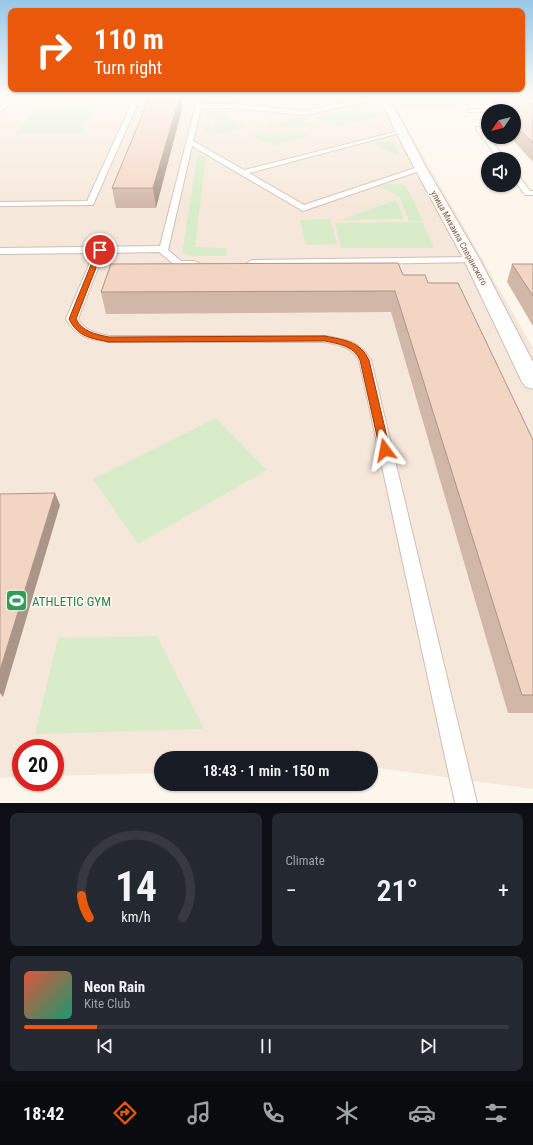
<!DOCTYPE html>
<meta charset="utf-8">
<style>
:root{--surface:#171b24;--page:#242831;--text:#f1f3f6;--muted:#9ea1a6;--line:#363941;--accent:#ea580c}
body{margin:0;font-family:"Roboto Condensed",sans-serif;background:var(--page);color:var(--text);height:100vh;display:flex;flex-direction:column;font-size:15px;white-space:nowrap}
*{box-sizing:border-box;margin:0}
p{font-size:13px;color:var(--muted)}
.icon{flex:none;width:22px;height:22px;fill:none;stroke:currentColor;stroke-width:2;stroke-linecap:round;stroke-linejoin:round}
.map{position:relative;height:803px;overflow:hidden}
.panel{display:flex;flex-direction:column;gap:10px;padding:10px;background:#0d0f14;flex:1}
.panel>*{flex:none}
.banner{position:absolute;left:8px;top:8px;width:517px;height:84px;border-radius:8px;box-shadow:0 1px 3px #0004;background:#ea580c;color:#fff;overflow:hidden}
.needle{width:26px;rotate:235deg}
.tools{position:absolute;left:481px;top:104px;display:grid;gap:8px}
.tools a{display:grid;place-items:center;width:40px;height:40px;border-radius:50%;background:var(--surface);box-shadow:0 1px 3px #0004;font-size:20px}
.speed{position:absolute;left:12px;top:739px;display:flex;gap:8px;font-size:20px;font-weight:700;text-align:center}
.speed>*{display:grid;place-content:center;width:52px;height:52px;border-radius:50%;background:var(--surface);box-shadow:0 1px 3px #0004;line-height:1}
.speed .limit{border:6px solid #d22;background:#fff;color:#111}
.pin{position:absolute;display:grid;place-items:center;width:34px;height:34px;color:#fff;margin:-17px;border:2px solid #fff;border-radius:50%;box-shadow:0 1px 4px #0007}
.me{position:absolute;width:44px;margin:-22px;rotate:347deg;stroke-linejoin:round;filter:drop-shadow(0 0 3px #0008)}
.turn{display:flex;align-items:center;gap:14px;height:84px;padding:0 20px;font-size:18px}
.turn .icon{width:52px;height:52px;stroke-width:2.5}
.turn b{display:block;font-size:28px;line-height:34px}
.big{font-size:30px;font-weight:600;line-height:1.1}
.panel .card{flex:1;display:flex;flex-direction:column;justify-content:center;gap:6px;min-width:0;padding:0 14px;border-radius:8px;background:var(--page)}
.panel .dial{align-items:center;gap:0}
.dial svg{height:104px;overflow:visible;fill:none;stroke:var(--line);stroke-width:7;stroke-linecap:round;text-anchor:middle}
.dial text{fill:var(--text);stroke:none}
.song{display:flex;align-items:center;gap:12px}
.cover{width:48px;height:48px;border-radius:6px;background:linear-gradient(135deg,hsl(10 70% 55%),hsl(160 70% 35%))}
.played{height:4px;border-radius:2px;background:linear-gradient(90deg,var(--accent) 15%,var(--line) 15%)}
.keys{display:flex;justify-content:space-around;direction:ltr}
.heat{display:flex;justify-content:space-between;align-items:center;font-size:22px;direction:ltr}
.panel .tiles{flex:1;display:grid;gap:10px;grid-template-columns:1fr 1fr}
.card:last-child{grid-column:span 2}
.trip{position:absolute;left:154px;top:751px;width:224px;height:40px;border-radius:20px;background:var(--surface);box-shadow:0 1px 3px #0004;font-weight:600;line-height:40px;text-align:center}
.menu{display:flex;height:64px;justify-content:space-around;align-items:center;background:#090b0e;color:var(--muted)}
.menu .icon{width:28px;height:28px}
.menu .current{color:var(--accent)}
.menu b{font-size:18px;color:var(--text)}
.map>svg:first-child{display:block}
</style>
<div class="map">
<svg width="533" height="803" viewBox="0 0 533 803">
<rect width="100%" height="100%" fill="#fdf6ec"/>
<path fill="#f5e8da" d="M0,96H389L533,348V789L371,767V758H161V773L55,776V748H21V777L0,778Z"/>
<path fill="#d8ecc9" d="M49,96H103L99,102L43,103Z
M393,96H533V104L462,105L440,107H400Z
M98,103L80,133L16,134L41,104Z
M358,108L380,116L337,127L315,118Z
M206,109L224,110L216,112L246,127L213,135L203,130L205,127H213L215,118L204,117Z
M295,119H300L316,126L314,127L268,128L267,126Z
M305,132L310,134L309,136L272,146L246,133Z
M381,141L394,143L400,156L372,144Z
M198,152L206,157L195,247L227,248L226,256H193L182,253Z
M389,184H401L406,186L423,221H409L400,197L381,187Z
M396,200L404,219L341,220Z
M330,219L337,244L306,245L300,220Z
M422,222L434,248H341L335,223Z
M216,418L267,470L138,544L93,479Z
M157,636L204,729L35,734L58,638Z"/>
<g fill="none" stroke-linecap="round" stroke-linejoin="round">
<defs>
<path id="service" d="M12,96H18L0,112V107Z
M135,96H141L139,101L197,100L198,96H204L202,104H233L305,111L376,96H385L382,98L305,115L233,108H201L193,141L244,170L403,130V132L249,173L304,205L418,167H421L425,169L303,211L192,146L168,250L181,261H195L200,264L195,267L176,266L159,252L104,253L78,319C85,331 96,333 109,336H325C346,339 359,341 371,360L477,803H455L359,360C352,347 339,345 325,342H109C89,339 78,338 66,319L94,253L0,254V248L160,246L196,104L137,105L93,205L0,206V202L87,201Z
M470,109H533V113H514V111L468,112V110Z
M476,127H480L506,159H498L476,129Z
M514,173H517L530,191H533V195H525L514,180Z
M472,257L477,260L475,262L252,266L247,263L252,260Z"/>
<path id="minor" d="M378,96H388L427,169L480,260L533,362V389L526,387L522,382L464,260L415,169Z"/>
</defs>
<use href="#service" stroke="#d1beb0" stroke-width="2"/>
<use href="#minor" stroke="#d1beb0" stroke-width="2"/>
<use href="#service" fill="#fff" fill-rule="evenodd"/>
<use href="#minor" fill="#fff" fill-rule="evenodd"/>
</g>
<path fill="#d1b7a8" d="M494,103L502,111H492Z
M533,104V162L510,137H514V111Z
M182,109L156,208H116L112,188Z
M512,264H533V326L507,282Z
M403,275L533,440V713H508L391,312L106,314L101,292Z"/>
<path fill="#aa9588" d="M180,96H181L182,109L156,208L153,188Z
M55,493L60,505L3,697L0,693V670Z"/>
<path fill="#f3d5c3" stroke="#aa9588" d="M150,96H180L153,188H112Z
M523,102L533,104V143L514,124V111H502L494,103Z
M398,263L403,275H425L428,283H458L533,440V695H522L395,291L101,292L111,264Z
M512,264H533V296Z
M55,493L0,670V494Z"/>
<linearGradient id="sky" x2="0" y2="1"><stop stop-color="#97c7e8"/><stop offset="0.46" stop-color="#fefbf6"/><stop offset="1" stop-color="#fefbf6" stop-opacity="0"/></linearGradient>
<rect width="533" height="208" fill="url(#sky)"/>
<path fill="#ea580c" stroke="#983908" d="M100,248L103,250L76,319C83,332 95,334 109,337L325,336C344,340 360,341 369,360L390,450L389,453H382L380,450L360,360C354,346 339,344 325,341L109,342C90,338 78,337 69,319L97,250Z"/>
<defs>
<symbol id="stadium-square" viewBox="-11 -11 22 22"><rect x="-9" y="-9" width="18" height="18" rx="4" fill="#2e9e5b" stroke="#fffaf3"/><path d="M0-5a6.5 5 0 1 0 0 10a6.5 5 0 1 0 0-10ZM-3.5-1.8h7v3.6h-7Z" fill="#fff"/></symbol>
</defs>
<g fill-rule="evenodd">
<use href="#stadium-square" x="4" y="588" width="25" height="25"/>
</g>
<g text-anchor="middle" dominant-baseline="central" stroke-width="3" stroke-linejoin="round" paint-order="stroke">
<g font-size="9" fill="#7a5c4d" stroke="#fffaf3">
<text transform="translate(459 238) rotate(61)">улица Михаила Сперанского</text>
</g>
<g font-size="13" fill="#27864d" stroke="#fffaf3" text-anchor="start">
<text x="32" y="601">ATHLETIC GYM</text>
</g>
</g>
</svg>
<div class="tools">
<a><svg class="needle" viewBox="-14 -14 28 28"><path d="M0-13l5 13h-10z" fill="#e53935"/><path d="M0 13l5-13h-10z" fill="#9ea1a6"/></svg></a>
<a><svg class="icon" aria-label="sound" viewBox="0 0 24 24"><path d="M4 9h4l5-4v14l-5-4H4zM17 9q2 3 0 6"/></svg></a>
</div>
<div class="speed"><div class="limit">20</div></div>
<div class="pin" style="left:100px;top:250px;background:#d93025"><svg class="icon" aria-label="arrive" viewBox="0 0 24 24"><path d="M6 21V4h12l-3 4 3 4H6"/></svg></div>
<svg class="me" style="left:385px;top:450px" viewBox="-20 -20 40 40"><path d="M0-17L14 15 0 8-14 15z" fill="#ea580c" stroke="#fff" stroke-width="4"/></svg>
<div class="trip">18:43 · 1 min · 150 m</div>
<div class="banner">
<div class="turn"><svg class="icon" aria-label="right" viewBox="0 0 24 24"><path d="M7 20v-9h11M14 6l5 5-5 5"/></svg><div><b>110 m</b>Turn right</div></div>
</div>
</div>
<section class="panel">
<div class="tiles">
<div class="card dial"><svg viewBox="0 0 100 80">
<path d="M14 69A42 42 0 1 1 86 69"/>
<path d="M14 69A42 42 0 0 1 8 52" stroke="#ea580c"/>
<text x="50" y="56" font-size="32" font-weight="700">14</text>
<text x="50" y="72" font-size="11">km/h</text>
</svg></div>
<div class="card"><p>Climate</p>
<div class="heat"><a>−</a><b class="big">21°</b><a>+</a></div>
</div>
<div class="card">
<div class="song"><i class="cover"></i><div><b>Neon Rain</b><p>Kite Club</p></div></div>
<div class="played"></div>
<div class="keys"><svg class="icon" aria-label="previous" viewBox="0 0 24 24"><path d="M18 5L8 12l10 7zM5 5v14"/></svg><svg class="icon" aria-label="pause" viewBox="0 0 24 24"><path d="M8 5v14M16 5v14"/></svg><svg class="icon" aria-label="next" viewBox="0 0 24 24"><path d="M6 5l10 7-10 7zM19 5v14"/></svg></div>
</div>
</div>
</section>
<nav class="menu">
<b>18:42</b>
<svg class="icon current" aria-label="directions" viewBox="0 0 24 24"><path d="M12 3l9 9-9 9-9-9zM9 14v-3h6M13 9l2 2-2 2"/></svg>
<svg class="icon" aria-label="music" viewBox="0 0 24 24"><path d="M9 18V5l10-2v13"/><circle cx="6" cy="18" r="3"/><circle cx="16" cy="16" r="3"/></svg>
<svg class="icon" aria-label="phone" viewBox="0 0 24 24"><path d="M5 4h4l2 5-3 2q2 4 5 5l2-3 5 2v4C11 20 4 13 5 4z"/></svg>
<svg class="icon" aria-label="climate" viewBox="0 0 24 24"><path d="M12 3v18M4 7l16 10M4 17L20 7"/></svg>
<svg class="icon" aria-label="car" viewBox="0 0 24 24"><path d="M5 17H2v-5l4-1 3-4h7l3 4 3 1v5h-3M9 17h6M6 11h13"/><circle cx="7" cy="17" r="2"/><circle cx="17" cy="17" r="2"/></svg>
<svg class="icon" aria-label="filters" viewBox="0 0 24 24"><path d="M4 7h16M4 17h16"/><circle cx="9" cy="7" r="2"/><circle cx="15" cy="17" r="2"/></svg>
</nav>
